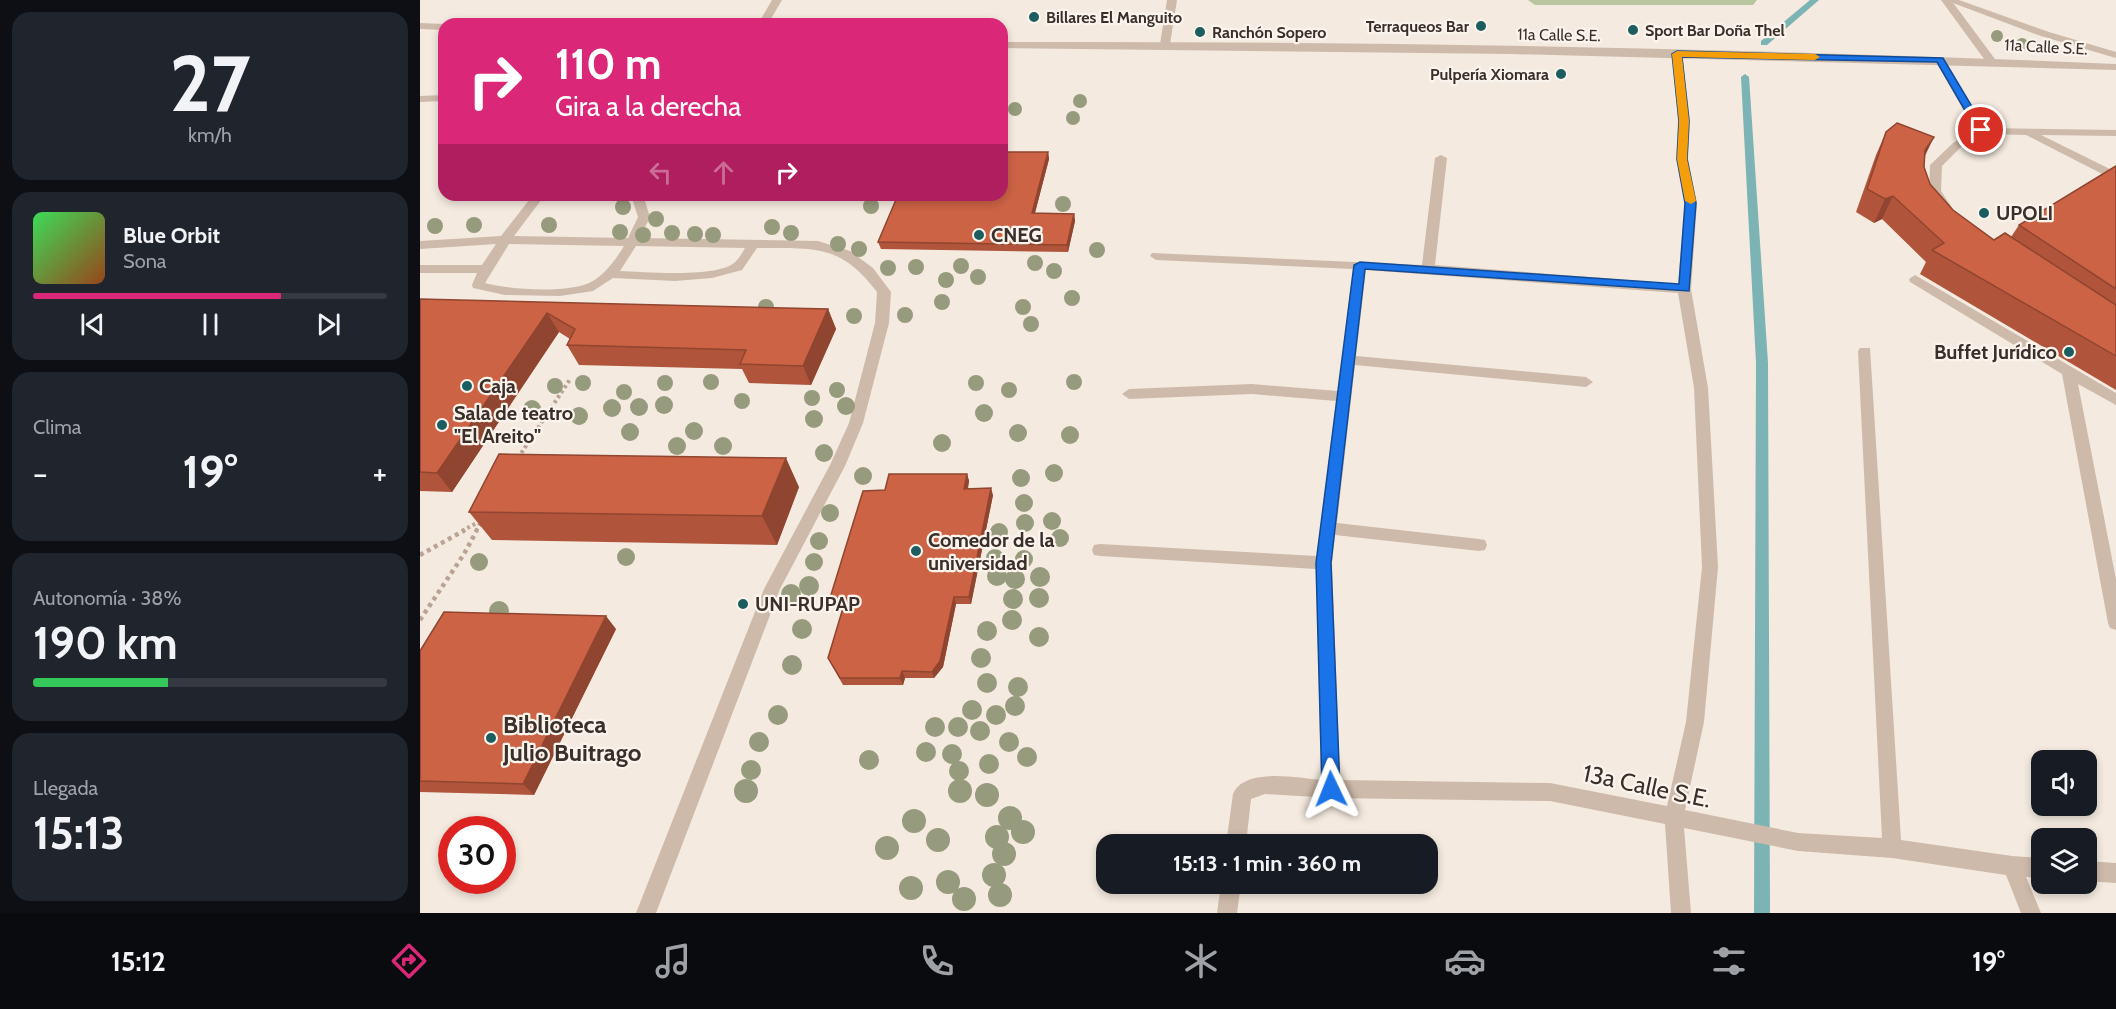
<!DOCTYPE html>
<html lang="es">
<meta charset="utf-8">
<style>
:root{--surface:#171b24;--page:#20242c;--text:#f1f3f6;--muted:#9ea1a6;--line:#363941;--accent:#db2777}
body{margin:0;font-family:Cabin,sans-serif;background:var(--page);color:var(--text);height:100vh;display:flex;flex-direction:column;font-size:22px;white-space:nowrap}
*{box-sizing:border-box;margin:0}
p{font-size:20px;color:var(--muted)}
.icon{flex:none;width:33px;height:33px;fill:none;stroke:currentColor;stroke-width:2;stroke-linecap:round;stroke-linejoin:round}
.map{position:relative;flex:1;overflow:hidden}
.panel{display:flex;flex-direction:column;gap:12px;padding:12px;background:#0d0f14;width:420px}
.panel>*{flex:none}
.guide{position:absolute;left:18px;top:18px;width:570px;height:183px;border-radius:18px;box-shadow:0 3px 9px #0003;background:#db2777;color:#fff;overflow:hidden}
.tools{position:absolute;left:1611px;top:750px;display:grid;gap:12px}
.tools a{display:grid;place-items:center;width:66px;height:66px;border-radius:12px;background:var(--surface);box-shadow:0 3px 9px #0003;font-size:30px}
.speed{position:absolute;left:18px;top:816px;display:flex;gap:12px;font-size:30px;font-weight:700;text-align:center}
.speed>*{display:grid;place-content:center;width:78px;height:78px;border-radius:50%;background:var(--surface);box-shadow:0 3px 9px #0003;line-height:1}
.speed .limit{border:9px solid #d22;background:#fff;color:#111}
.pin{position:absolute;display:grid;place-items:center;width:51px;height:51px;color:#fff;margin:-26px;border:3px solid #fff;border-radius:50%;box-shadow:0 2px 6px #0007}
.me{position:absolute;width:66px;margin:-33px;rotate:358deg;stroke-linejoin:round;filter:drop-shadow(0 0 4px #0008)}
.turn{display:flex;align-items:center;gap:21px;height:126px;padding:0 18px;font-size:27px}
.turn .icon{width:78px;height:78px;stroke-width:2.5}
.turn b{display:block;font-size:42px;line-height:51px}
.lanes{display:flex;align-items:center;height:57px;padding:0 18px;background:#0003;justify-content:center;gap:30px;direction:ltr}
.lanes .off{opacity:.35}
.big{font-size:45px;font-weight:700;line-height:1.1}
.panel .card{flex:1;display:flex;flex-direction:column;justify-content:center;gap:9px;min-width:0;padding:0 21px;border-radius:18px;background:var(--page)}
.panel .dial{align-items:center;gap:0}
.dial b{font-size:78px;line-height:1}
.song{display:flex;align-items:center;gap:18px}
.cover{width:72px;height:72px;border-radius:9px;background:linear-gradient(135deg,hsl(130 70% 55%),hsl(20 70% 35%))}
.played{height:6px;border-radius:3px;background:linear-gradient(90deg,var(--accent) 70%,var(--line) 70%)}
.keys{display:flex;justify-content:space-around;direction:ltr}
.heat{display:flex;justify-content:space-between;align-items:center;font-size:33px;direction:ltr}
.charge{height:9px;border-radius:4px;background:linear-gradient(90deg,#34c759 38%,var(--line) 0)}
.trip{position:absolute;left:676px;top:834px;width:342px;height:60px;border-radius:18px;background:var(--surface);box-shadow:0 3px 9px #0003;font-weight:700;line-height:60px;text-align:center}
.tabs{display:flex;height:96px;justify-content:space-around;align-items:center;background:#090b0e;color:var(--muted)}
.tabs .icon{width:42px;height:42px}
.tabs .on{color:var(--accent)}
.tabs b{font-size:27px;color:var(--text)}
main{display:flex;flex:1;min-height:0}
.map>svg:first-child{display:block}
</style>
<main>
<section class="panel">
<div class="card dial"><b>27</b><p>km/h</p></div>
<div class="card">
<div class="song"><i class="cover"></i><div><b>Blue Orbit</b><p>Sona</p></div></div>
<div class="played"></div>
<div class="keys"><svg class="icon" aria-label="previous" viewBox="0 0 24 24"><path d="M18 5L8 12l10 7zM5 5v14"/></svg><svg class="icon" aria-label="pause" viewBox="0 0 24 24"><path d="M8 5v14M16 5v14"/></svg><svg class="icon" aria-label="next" viewBox="0 0 24 24"><path d="M6 5l10 7-10 7zM19 5v14"/></svg></div>
</div>
<div class="card"><p>Clima</p>
<div class="heat"><a>−</a><b class="big">19°</b><a>+</a></div>
</div>
<div class="card"><p>Autonomía · 38%</p><b class="big">190 km</b><div class="charge"></div></div>
<div class="card"><p>Llegada</p><b class="big">15:13</b></div>
</section>
<div class="map">
<svg width="1696" height="913" viewBox="0 0 1696 913">
<rect width="100%" height="100%" fill="#f4eadf"/>
<path fill="#b9c59e" d="M1108,0H1337L1333,5H1115Z"/>
<g fill="none" stroke-linecap="round" stroke-linejoin="round">
<path fill="#7cb3b4" fill-rule="evenodd" d="M1390,0H1399L1347,45H1341V41Z
M1325,74L1329,77L1348,363L1350,913H1334L1336,363L1321,77Z"/>
<path stroke="#baa394" stroke-width="4" stroke-dasharray="3 3" stroke-linecap="butt" d="M98,458L151,378
M42,531L62,520
M56,531L61,522"/>
<path stroke="#baa394" stroke-width="4.5" stroke-dasharray="4 4" stroke-linecap="butt" d="M0,555L45,530
M0,620L44,554L57,530"/>
<path fill="#cebaaa" fill-rule="evenodd" d="M1520,57L1525,60L1565,128L1696,130V136L1621,135L1696,172V181L1606,135L1563,134L1541,147L1522,166L1521,191L1531,206L1525,210L1521,209L1509,191L1510,165L1533,143L1555,130L1515,60Z
M113,195H125L94,236L208,238L218,217L211,195H223L230,217L220,238L398,241L430,251L453,268L471,292L469,323L443,423L425,466L360,589L236,913H216L344,589L410,465L429,423L455,323L457,292C420,243 394,249 337,248L322,270L292,278L255,281L193,278L173,291L140,296L85,295L53,288L52,285L57,273H0V265H62L76,244L0,249V241L81,236ZM89,244L204,246C196,259 186,273 173,281C151,294 90,290 65,283ZM216,246L325,248C322,253 319,259 314,263C295,278 225,272 200,271Z"/>
<path fill="#cebaaa" fill-rule="evenodd" d="M352,0H362L348,24H338Z
M747,0H757L750,44L745,47L740,44Z
M1521,0H1531L1575,59V63H1567Z
M0,23L24,24V30L0,29Z
M1257,51L1262,54L1270,121L1268,159L1277,203L1271,289L1288,388L1298,567L1284,722L1265,810L1378,833L1462,838L1438,351L1440,348H1450L1481,840L1592,856L1622,858V878L1606,877L1621,913H1601L1586,875L1472,858L1378,851L1264,828L1271,913H1251L1245,824L1130,801L911,798L845,794L831,799L826,844H806L813,794C824,767 877,778 901,780L896,569L680,556L674,555L672,550L674,545L680,544L897,556L916,401L832,394L709,399L702,394L709,389L832,384L918,391L933,269L736,260L730,256L732,253L1002,265L1015,158L1021,155L1027,158L1015,265L1258,284L1265,203L1256,159L1258,121L1252,54ZM946,270L1258,293L1274,388L1282,567L1266,722L1247,806L1130,783L920,780L912,563L915,535L1059,551L1065,550L1067,545L1065,540L1059,539L917,523L935,365L1166,387L1173,382L1166,377L936,356Z
M1495,275L1696,393V405L1658,384L1696,579V630L1690,628L1688,623L1642,374L1490,282L1489,279Z
M1666,861L1696,863V883L1666,881Z
M801,884H821L817,913H797Z"/>
<path fill="#cebaaa" fill-rule="evenodd" d="M1525,0H1539L1629,32L1696,52V58L1621,36Z
M582,42C953,41 1325,48 1696,64V70L1091,54L582,48Z
M24,95V101L0,102V96Z"/>
</g>
<g fill="#979b7d">
<circle cx="1577" cy="36" r="6"/>
<circle cx="1602" cy="44" r="6"/>
<circle cx="660" cy="101" r="7"/>
<circle cx="595" cy="109" r="7"/>
<circle cx="653" cy="118" r="7"/>
<circle cx="643" cy="204" r="8"/>
<circle cx="451" cy="206" r="8"/>
<circle cx="203" cy="207" r="8"/>
<circle cx="236" cy="219" r="8"/>
<circle cx="54" cy="225" r="8"/>
<circle cx="129" cy="225" r="8"/>
<circle cx="15" cy="226" r="8"/>
<circle cx="352" cy="227" r="8"/>
<circle cx="200" cy="232" r="8"/>
<circle cx="252" cy="233" r="8"/>
<circle cx="371" cy="233" r="8"/>
<circle cx="275" cy="234" r="8"/>
<circle cx="223" cy="235" r="8"/>
<circle cx="293" cy="235" r="8"/>
<circle cx="418" cy="244" r="8"/>
<circle cx="439" cy="249" r="8"/>
<circle cx="677" cy="250" r="8"/>
<circle cx="615" cy="263" r="8"/>
<circle cx="541" cy="266" r="8"/>
<circle cx="496" cy="267" r="8"/>
<circle cx="468" cy="268" r="8"/>
<circle cx="634" cy="271" r="8"/>
<circle cx="558" cy="277" r="8"/>
<circle cx="526" cy="280" r="8"/>
<circle cx="652" cy="298" r="8"/>
<circle cx="522" cy="302" r="8"/>
<circle cx="346" cy="307" r="8"/>
<circle cx="603" cy="307" r="8"/>
<circle cx="485" cy="315" r="8"/>
<circle cx="434" cy="316" r="8"/>
<circle cx="611" cy="324" r="8"/>
<circle cx="291" cy="382" r="8"/>
<circle cx="654" cy="382" r="8"/>
<circle cx="163" cy="383" r="8"/>
<circle cx="245" cy="383" r="8"/>
<circle cx="556" cy="383" r="8"/>
<circle cx="135" cy="386" r="8"/>
<circle cx="417" cy="390" r="8"/>
<circle cx="589" cy="390" r="8"/>
<circle cx="204" cy="392" r="8"/>
<circle cx="392" cy="398" r="8"/>
<circle cx="322" cy="401" r="8"/>
<circle cx="244" cy="405" r="9"/>
<circle cx="426" cy="406" r="9"/>
<circle cx="219" cy="407" r="9"/>
<circle cx="192" cy="408" r="9"/>
<circle cx="112" cy="409" r="9"/>
<circle cx="564" cy="413" r="9"/>
<circle cx="159" cy="416" r="9"/>
<circle cx="394" cy="419" r="9"/>
<circle cx="274" cy="431" r="9"/>
<circle cx="210" cy="432" r="9"/>
<circle cx="598" cy="433" r="9"/>
<circle cx="650" cy="435" r="9"/>
<circle cx="522" cy="443" r="9"/>
<circle cx="257" cy="446" r="9"/>
<circle cx="303" cy="446" r="9"/>
<circle cx="404" cy="453" r="9"/>
<circle cx="634" cy="473" r="9"/>
<circle cx="443" cy="476" r="9"/>
<circle cx="601" cy="478" r="9"/>
<circle cx="604" cy="503" r="9"/>
<circle cx="410" cy="513" r="9"/>
<circle cx="632" cy="521" r="9"/>
<circle cx="605" cy="523" r="9"/>
<circle cx="579" cy="532" r="9"/>
<circle cx="640" cy="538" r="9"/>
<circle cx="399" cy="541" r="9"/>
<circle cx="206" cy="557" r="9"/>
<circle cx="575" cy="558" r="9"/>
<circle cx="604" cy="559" r="9"/>
<circle cx="59" cy="562" r="9"/>
<circle cx="394" cy="562" r="9"/>
<circle cx="577" cy="576" r="10"/>
<circle cx="620" cy="577" r="10"/>
<circle cx="595" cy="579" r="10"/>
<circle cx="389" cy="586" r="10"/>
<circle cx="371" cy="594" r="10"/>
<circle cx="619" cy="598" r="10"/>
<circle cx="593" cy="599" r="10"/>
<circle cx="79" cy="611" r="10"/>
<circle cx="592" cy="620" r="10"/>
<circle cx="382" cy="629" r="10"/>
<circle cx="567" cy="631" r="10"/>
<circle cx="619" cy="637" r="10"/>
<circle cx="561" cy="658" r="10"/>
<circle cx="372" cy="665" r="10"/>
<circle cx="567" cy="683" r="10"/>
<circle cx="598" cy="687" r="10"/>
<circle cx="595" cy="706" r="10"/>
<circle cx="552" cy="710" r="10"/>
<circle cx="358" cy="715" r="10"/>
<circle cx="576" cy="715" r="10"/>
<circle cx="515" cy="727" r="10"/>
<circle cx="538" cy="727" r="10"/>
<circle cx="560" cy="731" r="10"/>
<circle cx="339" cy="742" r="10"/>
<circle cx="589" cy="742" r="10"/>
<circle cx="506" cy="752" r="10"/>
<circle cx="532" cy="754" r="10"/>
<circle cx="607" cy="757" r="10"/>
<circle cx="449" cy="760" r="10"/>
<circle cx="569" cy="764" r="10"/>
<circle cx="331" cy="770" r="10"/>
<circle cx="539" cy="771" r="10"/>
<circle cx="326" cy="791" r="12"/>
<circle cx="540" cy="791" r="12"/>
<circle cx="567" cy="795" r="12"/>
<circle cx="590" cy="818" r="12"/>
<circle cx="494" cy="821" r="12"/>
<circle cx="603" cy="832" r="12"/>
<circle cx="577" cy="837" r="12"/>
<circle cx="518" cy="840" r="12"/>
<circle cx="467" cy="848" r="12"/>
<circle cx="584" cy="854" r="12"/>
<circle cx="574" cy="875" r="12"/>
<circle cx="528" cy="882" r="12"/>
<circle cx="491" cy="888" r="12"/>
<circle cx="580" cy="895" r="12"/>
<circle cx="544" cy="899" r="12"/>
</g>
<path fill="#b0553b" d="M1466,132L1504,157V167L1510,184L1533,210L1574,240L1591,237L1599,225L1696,166V390L1500,274L1506,262L1462,219L1454,223L1436,212L1456,155Z
M628,152L629,159L615,213L654,214L655,221L648,252L461,249L458,242Z
M0,299L408,309L416,329L391,385L329,383L322,369L159,365L147,345L150,339L139,332L32,492L0,491Z
M547,474L549,481L548,489L573,495L551,604H536L523,667L514,678H485L483,685H423L408,658L424,604H414L410,598L465,490Z
M379,487L357,545L72,540L49,512Z
M196,629L114,795L0,792V651Z"/>
<path fill="#904530" d="M1514,137L1503,160L1505,150Z
M628,152L629,159L613,220L612,213Z
M1473,196L1462,219L1454,223L1465,199Z
M654,214L655,221L648,252L647,245Z
M408,309L416,329L391,385L383,366Z
M127,313L139,332L32,492L17,473Z
M366,458L379,487L357,545L342,516Z
M547,474L549,481L546,496L544,489Z
M571,488L573,495L551,604L549,597Z
M534,597L536,604L523,667L514,678L512,672Z
M186,616L196,629L114,795L103,784Z
M482,671L485,678L483,685L480,678Z"/>
<path fill="#cd6345" stroke="#904530" stroke-width="1.5" d="M1477,123L1514,137L1505,150L1504,167L1510,184L1533,210L1574,240L1585,233L1696,305V356L1512,250L1524,243L1473,196L1465,199L1447,189L1466,132Z
M582,152H628L612,213L654,214L647,245L458,242L478,195H582Z
M1696,166V289L1599,225Z
M0,299L408,309L383,366L320,364L326,350L147,345L155,329L127,313L17,473L0,472Z
M79,454L366,458L342,516L49,512Z
M469,474H547L544,489L571,488L549,597H534L520,661L512,672L482,671L480,678H420L408,658L426,598H410L443,491L465,490Z
M24,612L186,616L103,784L0,781V651Z"/>
<path fill="#1a73e8" stroke="#114b97" stroke-width="1.5" d="M1257,51L1523,58L1566,130L1558,133L1517,62L1262,57L1269,121L1267,159L1276,203L1269,291L945,269L911,563L920,789L917,795L911,797L905,795L902,789L896,563L934,265L940,262L1259,284L1265,203L1257,159L1259,121L1252,54Z"/>
<path fill="#f59e0b" d="M1257,51L1395,54L1400,57L1395,60L1262,57L1269,121L1267,159L1276,201L1271,204L1265,201L1257,159L1259,121L1252,54Z"/>
<g fill="#1c5d60" stroke="#fbf4ed" stroke-width="2">
<circle cx="614" cy="17" r="6"/>
<circle cx="1061" cy="26" r="6"/>
<circle cx="1213" cy="30" r="6"/>
<circle cx="780" cy="32" r="6"/>
<circle cx="1141" cy="74" r="6"/>
<circle cx="1564" cy="213" r="6"/>
<circle cx="559" cy="235" r="6"/>
<circle cx="1649" cy="352" r="6"/>
<circle cx="47" cy="386" r="6"/>
<circle cx="22" cy="425" r="6"/>
<circle cx="496" cy="551" r="6"/>
<circle cx="323" cy="604" r="6"/>
<circle cx="71" cy="738" r="6"/>
</g>
<g text-anchor="middle" dominant-baseline="central" stroke-width="4.5" stroke-linejoin="round" paint-order="stroke">
<g font-size="16" font-weight="bold" fill="#3b2f2a" stroke="#fbf4ed" text-anchor="start">
<text x="626" y="17">Billares El Manguito</text>
<text x="1049" y="26" text-anchor="end">Terraqueos Bar</text>
<text x="1225" y="30">Sport Bar Doña Thel</text>
<text x="792" y="32">Ranchón Sopero</text>
<text x="1129" y="74" text-anchor="end">Pulpería Xiomara</text>
</g>
<g font-size="16" fill="#3b2f2a" stroke="#fbf4ed">
<text transform="translate(1139 35) rotate(1)">11a Calle S.E.</text>
<text transform="translate(1626 47) rotate(3)">11a Calle S.E.</text>
</g>
<g font-size="20" font-weight="bold" fill="#3b2f2a" stroke="#fbf4ed" text-anchor="start">
<text x="1576" y="213">UPOLI</text>
<text x="571" y="235">CNEG</text>
<text x="1637" y="352" text-anchor="end">Buffet Jurídico</text>
<text x="59" y="386">Caja</text>
<text x="34" y="413">Sala de teatro<tspan x="34" dy="23">"El Areito"</tspan></text>
<text x="508" y="540">Comedor de la<tspan x="508" dy="23">universidad</tspan></text>
<text x="335" y="604">UNI-RUPAP</text>
</g>
<g font-size="24" font-weight="bold" fill="#3b2f2a" stroke="#fbf4ed" text-anchor="start">
<text x="83" y="724">Biblioteca<tspan x="83" dy="28">Julio Buitrago</tspan></text>
</g>
<g font-size="24" fill="#3b2f2a" stroke="#fbf4ed">
<text transform="translate(1227 786) rotate(12)">13a Calle S.E.</text>
</g>
</g>
</svg>
<div class="tools">
<a><svg class="icon" aria-label="sound" viewBox="0 0 24 24"><path d="M4 9h4l5-4v14l-5-4H4zM17 9q2 3 0 6"/></svg></a>
<a><svg class="icon" aria-label="layers" viewBox="0 0 24 24"><path d="M12 4l9 5-9 5-9-5zM3 14l9 5 9-5"/></svg></a>
</div>
<div class="speed"><div class="limit">30</div></div>
<div class="pin" style="left:1561px;top:130px;background:#d93025"><svg class="icon" aria-label="arrive" viewBox="0 0 24 24"><path d="M6 21V4h12l-3 4 3 4H6"/></svg></div>
<svg class="me" style="left:911px;top:789px" viewBox="-20 -20 40 40"><path d="M0-17L14 15 0 8-14 15z" fill="#1a73e8" stroke="#fff" stroke-width="4"/></svg>
<div class="trip">15:13 · 1 min · 360 m</div>
<div class="guide">
<div class="turn"><svg class="icon" aria-label="right" viewBox="0 0 24 24"><path d="M7 20v-9h11M14 6l5 5-5 5"/></svg><div><b>110 m</b>Gira a la derecha</div></div>
<div class="lanes"><svg class="icon off" aria-label="left" viewBox="0 0 24 24"><path d="M17 20v-9H6M10 6l-5 5 5 5"/></svg><svg class="icon off" aria-label="ahead" viewBox="0 0 24 24"><path d="M12 20V5M6 11l6-6 6 6"/></svg><svg class="icon" aria-label="right" viewBox="0 0 24 24"><path d="M7 20v-9h11M14 6l5 5-5 5"/></svg></div>
</div>
</div>
</main>
<nav class="tabs">
<b>15:12</b>
<svg class="icon on" aria-label="directions" viewBox="0 0 24 24"><path d="M12 3l9 9-9 9-9-9zM9 14v-3h6M13 9l2 2-2 2"/></svg>
<svg class="icon" aria-label="music" viewBox="0 0 24 24"><path d="M9 18V5l10-2v13"/><circle cx="6" cy="18" r="3"/><circle cx="16" cy="16" r="3"/></svg>
<svg class="icon" aria-label="phone" viewBox="0 0 24 24"><path d="M5 4h4l2 5-3 2q2 4 5 5l2-3 5 2v4C11 20 4 13 5 4z"/></svg>
<svg class="icon" aria-label="climate" viewBox="0 0 24 24"><path d="M12 3v18M4 7l16 10M4 17L20 7"/></svg>
<svg class="icon" aria-label="car" viewBox="0 0 24 24"><path d="M5 17H2v-5l4-1 3-4h7l3 4 3 1v5h-3M9 17h6M6 11h13"/><circle cx="7" cy="17" r="2"/><circle cx="17" cy="17" r="2"/></svg>
<svg class="icon" aria-label="filters" viewBox="0 0 24 24"><path d="M4 7h16M4 17h16"/><circle cx="9" cy="7" r="2"/><circle cx="15" cy="17" r="2"/></svg>
<b>19°</b>
</nav>
